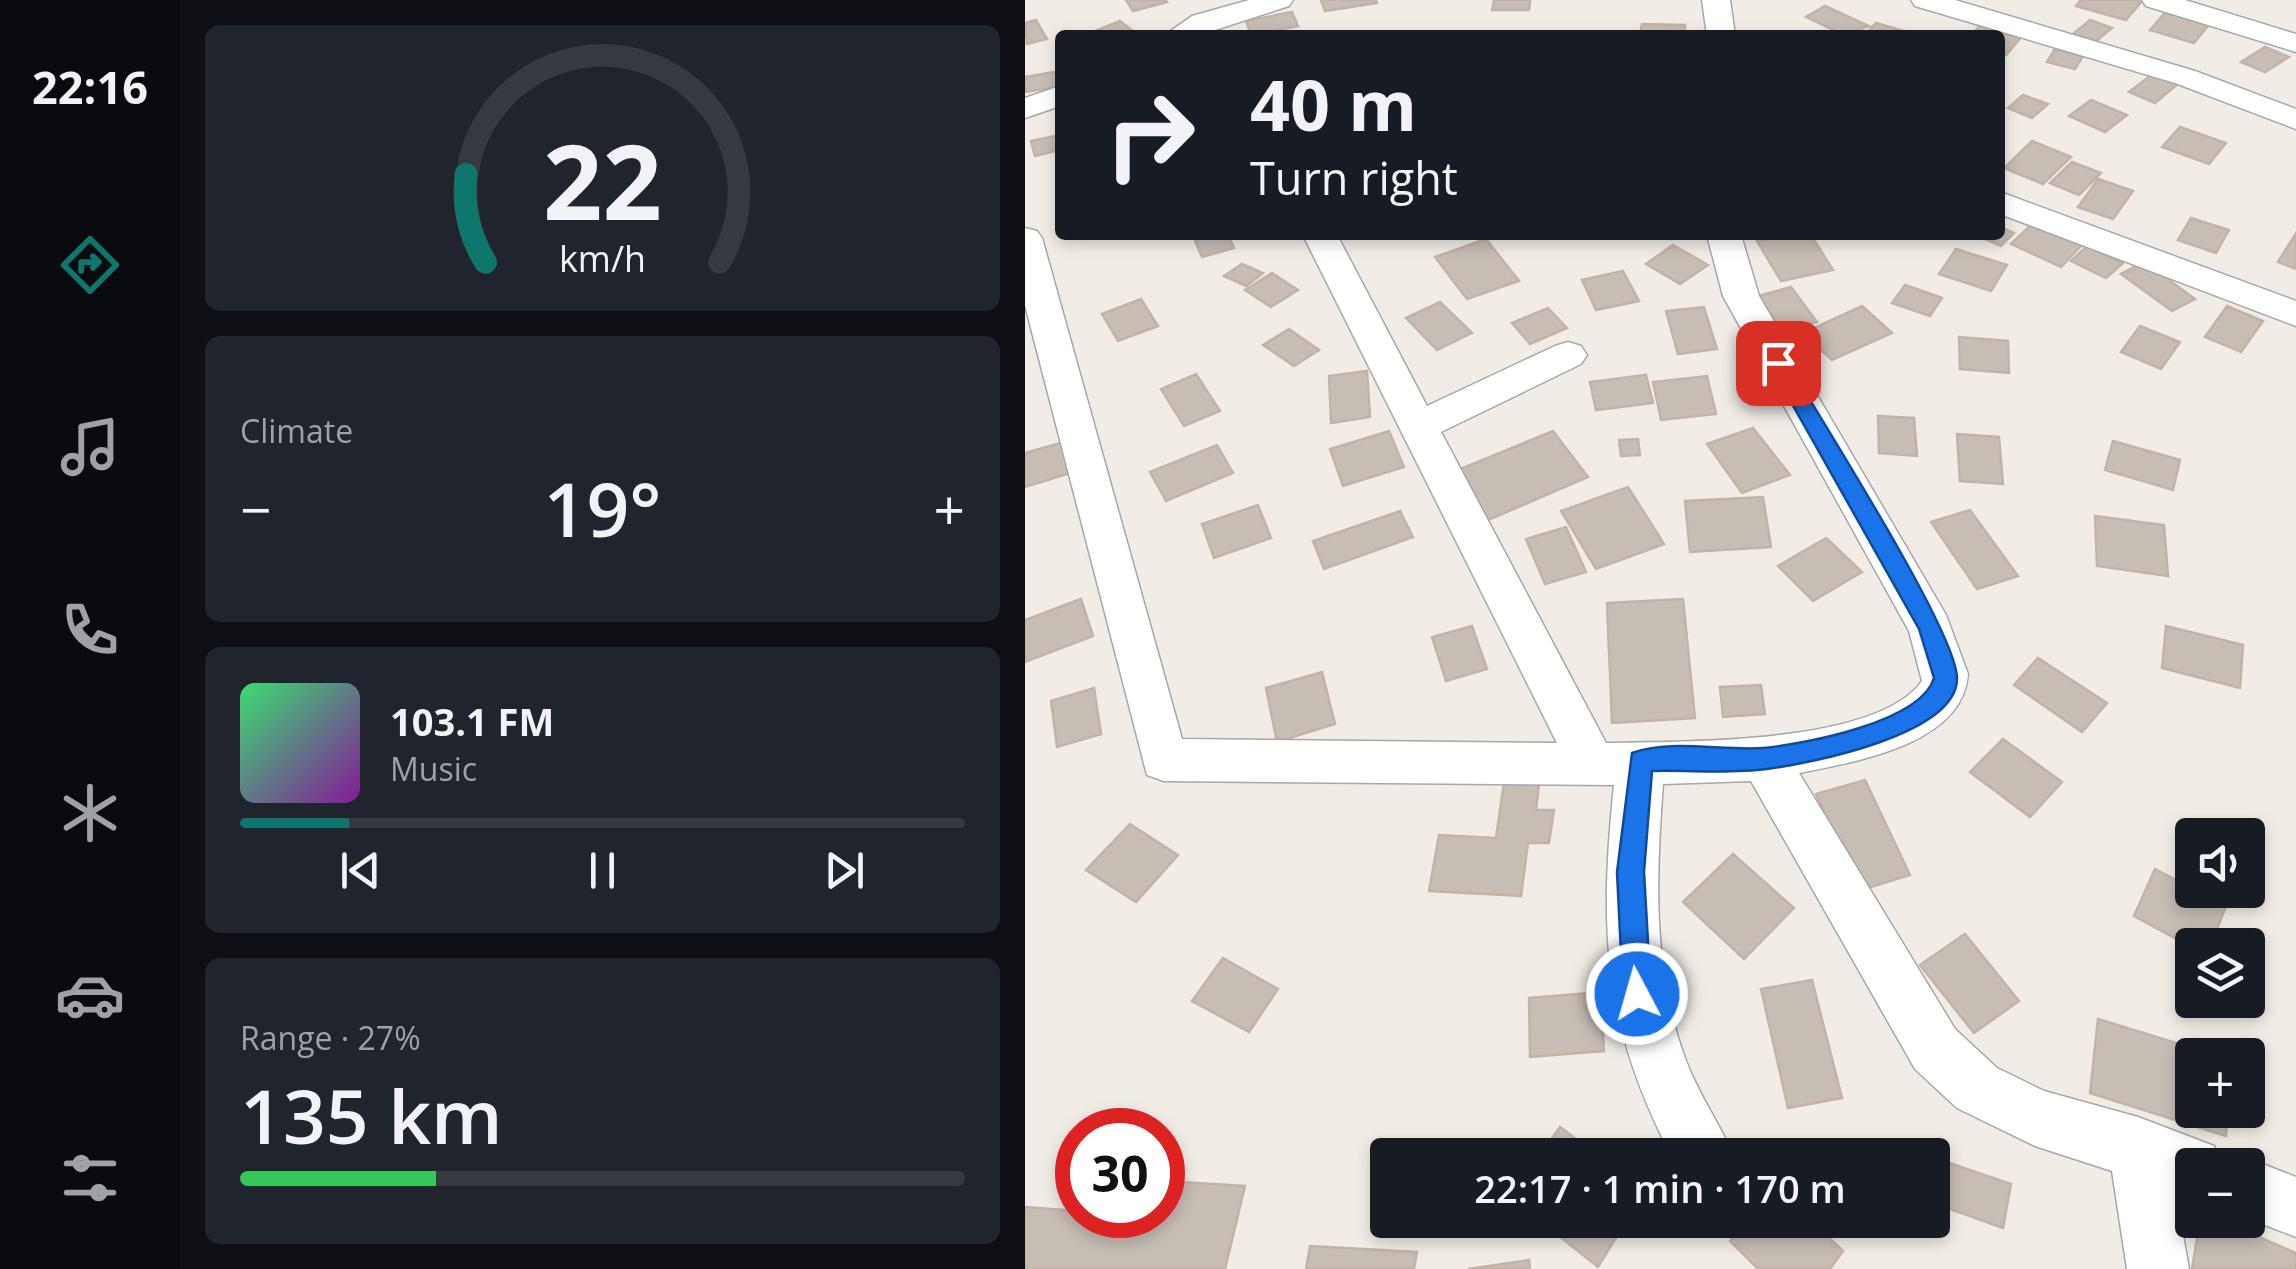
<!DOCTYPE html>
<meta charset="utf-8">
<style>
:root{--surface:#171b24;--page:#20242c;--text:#f1f3f6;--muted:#9ea1a6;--line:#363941;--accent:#0f766e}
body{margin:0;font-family:"Open Sans",sans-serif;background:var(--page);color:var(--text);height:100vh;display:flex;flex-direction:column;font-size:38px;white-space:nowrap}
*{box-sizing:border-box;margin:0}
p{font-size:32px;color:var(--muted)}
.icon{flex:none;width:55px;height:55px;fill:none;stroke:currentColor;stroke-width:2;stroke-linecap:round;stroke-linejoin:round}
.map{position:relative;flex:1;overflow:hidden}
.panel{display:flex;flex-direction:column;gap:25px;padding:25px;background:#0d0f14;width:845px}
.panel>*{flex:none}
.top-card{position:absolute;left:30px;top:30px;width:950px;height:210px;border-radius:10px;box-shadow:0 5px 15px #0003;background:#171b24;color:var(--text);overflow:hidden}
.tools{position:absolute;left:1150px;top:818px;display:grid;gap:20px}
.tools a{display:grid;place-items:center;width:90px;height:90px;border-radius:10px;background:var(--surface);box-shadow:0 5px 15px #0003;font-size:50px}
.speed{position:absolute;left:30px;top:1108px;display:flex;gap:20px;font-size:50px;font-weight:700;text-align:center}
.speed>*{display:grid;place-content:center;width:130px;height:130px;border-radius:50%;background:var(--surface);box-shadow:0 5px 15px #0003;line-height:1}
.speed .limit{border:15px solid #d22;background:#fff;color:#111}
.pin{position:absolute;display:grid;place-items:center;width:85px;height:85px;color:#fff;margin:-42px;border-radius:20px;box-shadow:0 5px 15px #0006}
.me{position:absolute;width:110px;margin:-55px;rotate:354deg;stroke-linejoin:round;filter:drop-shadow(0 0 8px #0008)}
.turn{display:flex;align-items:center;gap:35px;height:210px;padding:0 30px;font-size:45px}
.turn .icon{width:130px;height:130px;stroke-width:2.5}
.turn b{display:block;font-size:70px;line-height:85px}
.big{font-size:75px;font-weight:600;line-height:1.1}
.panel .card{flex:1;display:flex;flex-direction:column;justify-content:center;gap:15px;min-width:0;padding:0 35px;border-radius:15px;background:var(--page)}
.panel .dial{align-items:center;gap:0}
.dial svg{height:260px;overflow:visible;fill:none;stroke:var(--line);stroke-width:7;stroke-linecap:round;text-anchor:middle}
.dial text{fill:var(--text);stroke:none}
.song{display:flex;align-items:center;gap:30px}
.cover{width:120px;height:120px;border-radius:15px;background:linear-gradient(135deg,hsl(140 70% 55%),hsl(290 70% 35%))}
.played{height:10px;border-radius:5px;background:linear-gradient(90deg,var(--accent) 15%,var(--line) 15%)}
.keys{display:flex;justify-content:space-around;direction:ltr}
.heat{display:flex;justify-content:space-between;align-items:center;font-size:55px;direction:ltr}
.charge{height:15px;border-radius:8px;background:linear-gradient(90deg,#34c759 27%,var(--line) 0)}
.trip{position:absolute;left:345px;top:1138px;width:580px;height:100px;border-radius:10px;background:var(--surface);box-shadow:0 5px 15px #0003;font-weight:600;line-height:100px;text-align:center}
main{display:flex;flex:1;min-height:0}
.tabs{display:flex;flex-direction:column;width:180px;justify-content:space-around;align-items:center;background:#090b0e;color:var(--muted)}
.tabs .icon{width:70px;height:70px}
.tabs .selected{color:var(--accent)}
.tabs b{font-size:45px;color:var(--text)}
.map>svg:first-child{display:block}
</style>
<main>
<nav class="tabs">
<b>22:16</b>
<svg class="icon selected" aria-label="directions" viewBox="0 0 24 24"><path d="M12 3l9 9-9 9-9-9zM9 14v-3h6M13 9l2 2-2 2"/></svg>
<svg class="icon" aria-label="music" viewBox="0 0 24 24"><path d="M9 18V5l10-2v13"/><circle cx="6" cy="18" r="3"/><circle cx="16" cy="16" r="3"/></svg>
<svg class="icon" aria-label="phone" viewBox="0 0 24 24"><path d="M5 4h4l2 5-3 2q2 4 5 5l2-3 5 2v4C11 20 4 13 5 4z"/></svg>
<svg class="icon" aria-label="climate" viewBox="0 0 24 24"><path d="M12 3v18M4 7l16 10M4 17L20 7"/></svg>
<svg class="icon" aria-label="car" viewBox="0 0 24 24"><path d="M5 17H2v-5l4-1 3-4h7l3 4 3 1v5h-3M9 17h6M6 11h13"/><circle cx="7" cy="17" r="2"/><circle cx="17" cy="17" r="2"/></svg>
<svg class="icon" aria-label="filters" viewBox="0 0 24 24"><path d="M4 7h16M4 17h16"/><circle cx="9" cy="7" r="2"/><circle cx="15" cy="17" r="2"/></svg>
</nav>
<section class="panel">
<div class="card dial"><svg viewBox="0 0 100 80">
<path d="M14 69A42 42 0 1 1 86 69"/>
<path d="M14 69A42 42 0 0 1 8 42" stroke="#0f766e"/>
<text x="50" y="56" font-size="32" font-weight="700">22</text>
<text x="50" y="72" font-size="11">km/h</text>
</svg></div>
<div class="card"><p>Climate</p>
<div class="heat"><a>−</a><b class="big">19°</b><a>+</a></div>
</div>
<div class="card">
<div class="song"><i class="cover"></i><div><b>103.1 FM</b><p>Music</p></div></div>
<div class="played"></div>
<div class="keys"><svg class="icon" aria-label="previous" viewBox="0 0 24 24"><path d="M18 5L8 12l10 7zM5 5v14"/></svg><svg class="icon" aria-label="pause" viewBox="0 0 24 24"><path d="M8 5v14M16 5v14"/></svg><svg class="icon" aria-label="next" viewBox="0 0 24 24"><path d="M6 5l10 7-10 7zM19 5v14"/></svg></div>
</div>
<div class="card"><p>Range · 27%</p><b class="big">135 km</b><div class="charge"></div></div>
</section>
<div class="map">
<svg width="1271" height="1269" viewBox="0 0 1271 1269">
<rect width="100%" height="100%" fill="#f1ede6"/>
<path fill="#c6bdb5" stroke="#c3b3a7" stroke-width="2.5" d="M101,0H140L142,2L108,11Z
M296,0H351L352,3L300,11Z
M469,0H505L504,10H467Z
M1056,0H1110L1116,2L1101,20L1051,6Z
M800,6L844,26L819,35L781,17Z
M1144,8L1187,21L1169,43L1125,30Z
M267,12L273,26L226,35L221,21Z
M11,20L22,39L2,44L0,23Z
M1065,20L1087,28L1070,42L1048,34Z
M95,21L113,35L68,32Z
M851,23L879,31L875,35H840Z
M957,23L998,35L981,55L975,53V35H947Z
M617,24L660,25V35H615Z
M1240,47L1264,57L1240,72L1216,62Z
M1030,49L1058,56L1050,69L1022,62Z
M35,71V87L0,92V77Z
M1129,73L1154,83L1130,103L1104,92Z
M998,95L1023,104L1007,118L983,108Z
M1066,100L1102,115L1080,132L1044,116Z
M1155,127L1201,143L1184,164L1137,147Z
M35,135V150L10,156L6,141Z
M1007,141L1046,157L1018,184L979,168Z
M1047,162L1076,173L1054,195L1025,183Z
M1073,179L1108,191L1088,219L1053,207Z
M1166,218L1204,230L1191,253L1153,240Z
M1010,221L1059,243L1036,267L986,244Z
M975,227L989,233L976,246L951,235H975Z
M1271,233V269L1253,262Z
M180,235H203L209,248L177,257L169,238Z
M762,235H786L808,270L756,281L732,241Z
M461,239L494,281L442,299L410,257Z
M648,245L683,265L655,284L621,264Z
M1062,246L1098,263L1081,278L1046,261Z
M931,249L982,265L966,291L914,274Z
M1119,262L1170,299L1147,311L1096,274Z
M217,264L238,273L221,286L199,276Z
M598,271L614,301L571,310L557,280Z
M247,273L273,290L246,307L220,290Z
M880,285L917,298L905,316L867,303Z
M766,287L792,322L758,331L733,296Z
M116,299L133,326L93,341L77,314Z
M415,302L447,333L412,350L381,318Z
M837,306L867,333L807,360L778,333Z
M1202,306L1238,321L1216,352L1180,337Z
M679,307L692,349L653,354L641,311Z
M523,308L542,328L505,344L487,323Z
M1115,326L1155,342L1136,369L1096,352Z
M264,329L294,350L269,366L238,345Z
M934,337L983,341L984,373L935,369Z
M342,371L345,417L306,423L304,376Z
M171,374L195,411L159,426L136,389Z
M621,375L628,403L571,410L565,382Z
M682,376L691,414L636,420L628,382Z
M853,416L889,418L892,456L854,453Z
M728,428L765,475L717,493L682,444Z
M364,431L379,467L318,486L305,449Z
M528,431L563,477L461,521L428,472Z
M932,434L974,437L978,484L935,481Z
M613,439L615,455L596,456L594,440Z
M42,441L49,472L0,487V453Z
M1088,441L1155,460L1148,490L1080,470Z
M192,445L208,473L141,501L125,472Z
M603,487L639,544L571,569L536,511Z
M738,497L746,547L665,552L660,501Z
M233,505L246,538L189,558L177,524Z
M945,510L993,576L952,589L906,522Z
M375,511L388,537L299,569L288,541Z
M1070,516L1139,525L1143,576L1072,566Z
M541,527L561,572L520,584L501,539Z
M801,538L837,572L788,601L753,566Z
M56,599L68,636L0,662V620Z
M658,599L670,718L587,723L582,603Z
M447,626L462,669L421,681L407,637Z
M1141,626L1218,645L1215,688L1137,668Z
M1013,658L1082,703L1057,732L989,685Z
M297,672L310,724L252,742L241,688Z
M736,685L740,714L698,717L695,687Z
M69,688L76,734L32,747L26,701Z
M978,739L1037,782L1005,817L945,772Z
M840,780L885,875L833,891L791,794Z
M479,782L514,784L511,810H529L524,843H503L496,896L404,891L414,835L471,838Z
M105,824L153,855L111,902L61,870Z
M708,854L769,908L719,959L658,902Z
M1130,869L1201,906L1186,945L1168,948L1109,916Z
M940,934L994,1001L949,1033L895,965Z
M198,958L253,989L224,1032L167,1001Z
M787,980L817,1098L763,1108L736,989Z
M576,992L579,1051L505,1057L504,998Z
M1073,1019L1190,1055H1168V1110H1203L1201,1136L1065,1093Z
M535,1127L572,1155H515Z
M910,1158L986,1184L978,1228L908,1203Z
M138,1181L220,1186L200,1269H0V1207L52,1211V1215H138Z
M514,1220H586L597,1228L573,1267Z
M721,1220H785L818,1251L805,1269H733L705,1241Z
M1175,1220H1195L1271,1253V1269H1167Z
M285,1246L392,1252L389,1269H281Z
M504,1260L505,1269H443Z"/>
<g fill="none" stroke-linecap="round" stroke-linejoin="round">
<defs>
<path id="minor" d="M224,0H268L264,6L175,35H140L167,16Z
M677,0H705L710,35H682Z
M886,0H930L1170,71L1271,109V129L1150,83L890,6Z
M1117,0H1160L1271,34V52L1121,6Z
M35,86V106L0,118V98Z
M975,192L1271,301V326L975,214Z
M0,228L12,231L17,238L157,739L532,743L278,235H312L402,406L530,346L543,342L556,346L562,355L556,364L416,432L581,743C653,741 851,746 897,681L884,631L698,296L682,235H716L734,296L921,615L943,674C938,745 829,762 774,773L930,1029L972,1068L1019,1091L1113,1117L1189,1146L1197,1165H1168V1197L1150,1191L1164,1269H1102L1087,1171L1010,1146L932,1108L890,1069L726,781L638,784C631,876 627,970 660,1058C672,1092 694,1122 708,1155H646C578,1025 574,929 589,785L139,781L122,775L0,305Z
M1222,1158L1271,1177V1237L1222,1218V1165H1205Z"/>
</defs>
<use href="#minor" stroke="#a7a7a7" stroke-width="3"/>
<use href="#minor" fill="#fff" fill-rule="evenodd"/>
</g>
<path fill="#1a73e8" stroke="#114b97" stroke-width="2.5" d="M753,356L763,363C793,416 933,633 932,679C931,735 786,763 742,769C705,774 665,770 627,771L619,872L626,994L622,1004L612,1008L602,1004L598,994L592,872L607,753C645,739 697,751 738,748C780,744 896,722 909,678L894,629L744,363Z"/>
</svg>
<div class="tools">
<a><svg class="icon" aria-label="sound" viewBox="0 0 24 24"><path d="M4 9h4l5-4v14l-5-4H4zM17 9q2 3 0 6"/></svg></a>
<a><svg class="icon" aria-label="layers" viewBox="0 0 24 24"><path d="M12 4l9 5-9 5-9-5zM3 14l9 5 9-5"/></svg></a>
<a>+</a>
<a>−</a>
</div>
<div class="speed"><div class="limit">30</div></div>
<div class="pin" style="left:753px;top:363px;background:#d93025"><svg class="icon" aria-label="arrive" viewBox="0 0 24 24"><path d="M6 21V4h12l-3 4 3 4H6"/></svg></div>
<svg class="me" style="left:612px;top:994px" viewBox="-20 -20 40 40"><circle r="17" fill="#1a73e8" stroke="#fff" stroke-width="3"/><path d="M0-11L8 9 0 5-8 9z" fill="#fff"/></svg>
<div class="trip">22:17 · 1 min · 170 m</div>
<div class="top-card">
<div class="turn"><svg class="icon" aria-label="right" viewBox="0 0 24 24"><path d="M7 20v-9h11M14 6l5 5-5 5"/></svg><div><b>40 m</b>Turn right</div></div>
</div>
</div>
</main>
